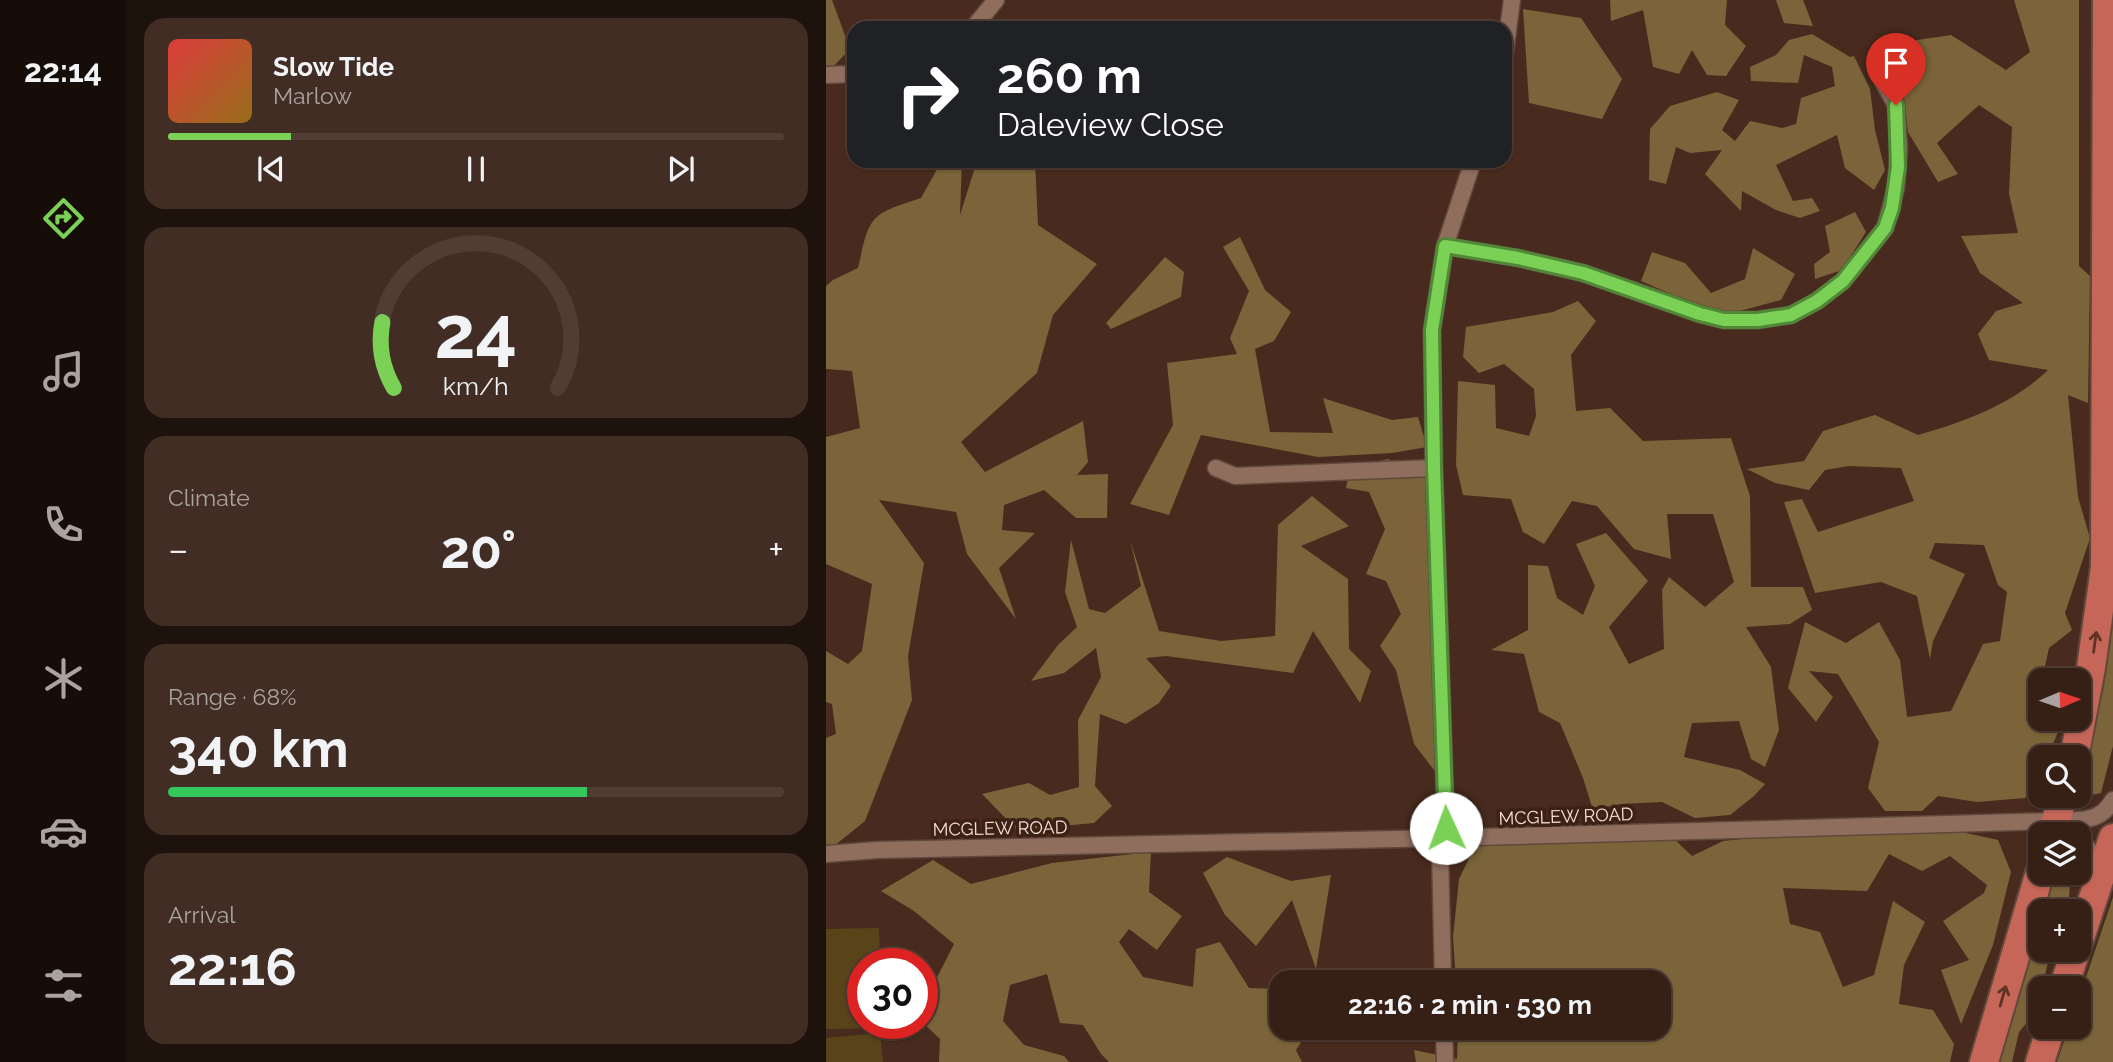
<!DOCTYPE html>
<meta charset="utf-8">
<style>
:root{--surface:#362016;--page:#412d23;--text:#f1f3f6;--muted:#aaa3a1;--line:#503e35;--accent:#7bd156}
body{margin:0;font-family:Raleway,sans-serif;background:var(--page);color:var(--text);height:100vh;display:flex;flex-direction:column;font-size:26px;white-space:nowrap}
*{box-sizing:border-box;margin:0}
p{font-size:23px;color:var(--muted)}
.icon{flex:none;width:38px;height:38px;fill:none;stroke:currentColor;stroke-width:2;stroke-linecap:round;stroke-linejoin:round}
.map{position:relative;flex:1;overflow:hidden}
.panel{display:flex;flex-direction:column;gap:18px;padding:18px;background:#1e120c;width:700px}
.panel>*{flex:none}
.hud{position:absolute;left:21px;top:21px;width:665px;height:147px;border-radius:21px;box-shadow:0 2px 5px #0004,0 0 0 2px var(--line);background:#202124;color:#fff;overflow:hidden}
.needle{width:46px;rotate:88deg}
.controls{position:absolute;left:1202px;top:668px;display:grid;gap:14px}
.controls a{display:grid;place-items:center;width:63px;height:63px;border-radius:14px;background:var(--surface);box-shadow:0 2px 5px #0004,0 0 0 2px var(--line);font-size:35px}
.speed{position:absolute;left:21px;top:948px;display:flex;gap:14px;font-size:35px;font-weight:700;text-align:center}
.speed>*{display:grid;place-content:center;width:91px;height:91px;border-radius:50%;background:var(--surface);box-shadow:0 2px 5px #0004,0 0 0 2px var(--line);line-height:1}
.speed .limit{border:10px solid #d22;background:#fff;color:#111}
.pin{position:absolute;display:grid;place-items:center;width:60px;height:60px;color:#fff;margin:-72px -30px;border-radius:50% 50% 50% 0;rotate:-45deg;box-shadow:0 0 7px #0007}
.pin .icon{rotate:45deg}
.me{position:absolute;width:77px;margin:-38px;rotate:358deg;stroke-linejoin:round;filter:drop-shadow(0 0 5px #0008)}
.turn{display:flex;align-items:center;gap:24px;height:147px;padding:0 35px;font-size:32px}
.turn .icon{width:91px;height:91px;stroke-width:2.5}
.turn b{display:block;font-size:49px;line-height:60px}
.big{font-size:52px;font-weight:700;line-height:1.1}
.panel .card{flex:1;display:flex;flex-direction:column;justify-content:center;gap:10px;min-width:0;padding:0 24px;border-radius:21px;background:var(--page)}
.panel .dial{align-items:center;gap:0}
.dial svg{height:182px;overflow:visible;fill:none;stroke:var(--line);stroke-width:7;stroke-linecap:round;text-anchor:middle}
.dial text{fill:var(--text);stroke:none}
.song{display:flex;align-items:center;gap:21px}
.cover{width:84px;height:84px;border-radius:10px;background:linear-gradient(135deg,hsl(0 70% 55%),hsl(40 70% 35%))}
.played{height:7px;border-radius:4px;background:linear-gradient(90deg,var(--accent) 20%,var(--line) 20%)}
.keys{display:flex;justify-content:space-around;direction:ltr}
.heat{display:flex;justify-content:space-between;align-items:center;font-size:38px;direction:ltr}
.charge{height:10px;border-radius:5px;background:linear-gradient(90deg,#34c759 68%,var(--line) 0)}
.trip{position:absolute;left:443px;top:970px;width:402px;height:70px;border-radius:21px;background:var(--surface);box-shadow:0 2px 5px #0004,0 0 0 2px var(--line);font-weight:700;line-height:70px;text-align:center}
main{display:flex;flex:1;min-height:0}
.tabs{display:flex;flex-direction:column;width:126px;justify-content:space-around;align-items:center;background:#160d09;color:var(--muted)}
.tabs .icon{width:49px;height:49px}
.tabs .on{color:var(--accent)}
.tabs b{font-size:32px;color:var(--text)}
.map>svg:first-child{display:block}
</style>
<main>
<nav class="tabs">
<b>22:14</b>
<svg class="icon on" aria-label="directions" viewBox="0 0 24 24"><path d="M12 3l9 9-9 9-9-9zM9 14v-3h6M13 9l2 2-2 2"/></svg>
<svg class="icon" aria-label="music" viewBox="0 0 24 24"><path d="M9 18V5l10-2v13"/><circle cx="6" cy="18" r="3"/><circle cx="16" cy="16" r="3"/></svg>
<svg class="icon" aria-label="phone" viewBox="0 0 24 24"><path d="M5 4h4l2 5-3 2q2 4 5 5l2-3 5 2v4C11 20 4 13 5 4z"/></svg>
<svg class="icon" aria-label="climate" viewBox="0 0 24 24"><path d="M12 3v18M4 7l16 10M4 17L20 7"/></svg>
<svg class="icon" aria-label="car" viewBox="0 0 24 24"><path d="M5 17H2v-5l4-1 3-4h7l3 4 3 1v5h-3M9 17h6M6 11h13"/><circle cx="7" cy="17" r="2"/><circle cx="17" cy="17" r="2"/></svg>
<svg class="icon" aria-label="filters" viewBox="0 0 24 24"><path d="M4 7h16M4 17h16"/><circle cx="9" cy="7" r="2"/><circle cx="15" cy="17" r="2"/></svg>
</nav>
<section class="panel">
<div class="card">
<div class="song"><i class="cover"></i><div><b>Slow Tide</b><p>Marlow</p></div></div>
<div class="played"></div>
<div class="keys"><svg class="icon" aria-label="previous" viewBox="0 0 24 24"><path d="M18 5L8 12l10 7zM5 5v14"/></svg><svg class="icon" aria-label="pause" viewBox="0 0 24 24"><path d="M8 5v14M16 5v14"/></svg><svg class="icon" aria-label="next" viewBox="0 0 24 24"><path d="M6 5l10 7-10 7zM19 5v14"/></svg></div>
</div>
<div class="card dial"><svg viewBox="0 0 100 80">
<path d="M14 69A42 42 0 1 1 86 69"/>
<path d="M14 69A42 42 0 0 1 9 40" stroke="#7bd156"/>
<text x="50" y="56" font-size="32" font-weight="700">24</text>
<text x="50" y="72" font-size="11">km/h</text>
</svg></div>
<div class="card"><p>Climate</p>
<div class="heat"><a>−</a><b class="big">20°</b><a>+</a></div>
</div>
<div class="card"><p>Range · 68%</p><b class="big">340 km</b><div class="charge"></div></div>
<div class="card"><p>Arrival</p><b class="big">22:16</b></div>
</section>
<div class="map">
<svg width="1287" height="1062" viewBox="0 0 1287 1062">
<rect width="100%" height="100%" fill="#482b1e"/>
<path fill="#59441a" d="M53,928L54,964H37V1024H56V1028L0,1029V929Z
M54,1033L57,1062H0V1038Z"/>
<path fill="#7b6439" d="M0,0H6L24,49L5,69L0,68Z
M784,0H901L899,25L920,46L900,76L881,75L866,50L853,74L827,67L817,10L785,21Z
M950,0H977L987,26L958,23Z
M1188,0H1253V266L1264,276L1262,403L1242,395L1252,497L1264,538L1239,613L1246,630L1223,648L1206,725L1232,732L1221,758H1214V775L1199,798L1151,802L1112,796L1096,811H1059L1042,788L1053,742L1012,674L983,671L1007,697L990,722L962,688L979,622L1020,643L1053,622L1074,660L1081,717L1125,711L1157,644L1174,641L1181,592L1172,585L1158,545L1109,543L1103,558L1139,574L1107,641L1104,659L1091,596L1055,582L989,593L958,502L976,499L992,532L1088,501L1075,468L1023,466L999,470L983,490L949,483L921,469L978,461L997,431L1049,415L1092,435C1138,422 1187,404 1222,370L1163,360L1152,334L1170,311L1197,303L1154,273L1135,236L1192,233L1183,194L1186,127L1153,105L1111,143L1132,174L1112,182L1082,132L1071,43L1125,35L1180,70L1204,52Z
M697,9L755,18L796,79L776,119L703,103Z
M986,34L1024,57L1028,56L1044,89L1049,130L1059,170L1048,190L1019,168L1011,135L950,165L967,201L986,198L994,211L974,218L950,210L916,191L915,211L879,174L896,150L864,153L850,147L840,184L823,180L824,129L844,106L891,92L913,100L896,130L909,141L924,121L956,128L970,124L975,98L1009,86L1006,67L978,55L972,83L925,81L924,67L950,55L963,40Z
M136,161L134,215L151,161H209L212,225L271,264L227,315L211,373L135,442L159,472L257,421L262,462L251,475L282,474L281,518H250L218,490L178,505L176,530L209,533L173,568L190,619L141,554L130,512L53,500L98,563L82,656L86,700L39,821L8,846L0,845V738L10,734L6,704L0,702V651L22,664L36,651L46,584L0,564V437L34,428L26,371L0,369V286L7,280L32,268C44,215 43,215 95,198L114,164Z
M1029,212L1040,232L1016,270L989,279L988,264L1004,252L999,226Z
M414,237L439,290L465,312L448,341L429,349L444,432L507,433L497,398L566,420L592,417L601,447L566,453L492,457L375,435L343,515L304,504L347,425L341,363L411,354L404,338L423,291L397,247Z
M927,248L969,274L955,300L895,316L815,281L826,252L859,263L885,293L919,279Z
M339,257L358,272L355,297L285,329L280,323Z
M752,301L770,321L745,355L750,411L784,408L817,441L905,438L924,496L925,587H977L986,610L964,624L920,627L945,667L953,730L939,767L925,759L913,721L866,723L858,757L914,770L939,784L928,796L904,815L869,818L836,802L794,804L767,810L757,778L734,723L713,712L698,654L665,650L702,630V565L722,566L731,598L757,615L769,586L750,544L780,533L822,581L783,627L803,664L838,649L836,590L843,577L879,607L908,582L887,514H841L845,559L808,549L771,506L746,501L718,544L697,532L685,499L637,495L630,465L632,381L669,385L670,428L703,436L710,416L708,389L678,364L653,373L637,357L640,327L727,312Z
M562,459L618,488L621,787L588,744L570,670L554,646L575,614L560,581L540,574L559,529L543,492L520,488L524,468Z
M486,496L523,526L475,546L522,579L523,649L545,671L534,703L487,631L467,673L340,656L320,658L345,686L333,703L300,724L274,714L269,786L286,806L268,823L191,830L156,794L203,783L224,795L253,787L252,720L275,677L270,648L238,673L205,681L232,645L251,627L239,592L245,540L263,609L279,613L315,586L304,540L333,631L395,641L449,636L452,525Z
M1287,624V746L1275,793L1256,797L1253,779L1277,691Z
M1117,828L1172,840L1185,872L1167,945L1135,1024L1115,970L1143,960L1117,921L1158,893L1161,885L1124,856L1096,871L1063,854L1041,891L957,888L964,924L994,932L1017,987L1048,975L1067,901L1099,922L1078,965L1073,1004L1107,1010L1128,1044L1124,1062H590L588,1050L631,1059L632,1027H833V982H630L627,937L633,879L649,846L711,841L845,836L866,856L897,841L993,831Z
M325,852L323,892L356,916L331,950L303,929L293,942L317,977L367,987L370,949L394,942L423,988L455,989V1027H485L470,1050L476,1062H283L275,1054L257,1025L234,1023L221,974L184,985L177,1021L198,1045L238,1056L243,1062H113L114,1039L96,1022V1007L128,944L88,911L55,891L107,860L145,884L226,863Z
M401,857L465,881L505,875L490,969L466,900L430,946L399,915L377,873Z
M1218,873H1245L1243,897L1238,912H1214Z
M1287,897V1062H1231L1243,1027H1253V998Z
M1209,944H1214V950H1225L1214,995L1205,1018L1193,1032L1186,1062H1166L1199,951Z"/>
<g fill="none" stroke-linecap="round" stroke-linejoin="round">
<defs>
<path id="minor" d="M147,28L170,0
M679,53L686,0
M0,75L28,74
M619,246L692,258L757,273L874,314L898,320H931L965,315L991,301L1017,281L1059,228L1070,188L1073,147L1070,105L1057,82
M390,468L409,476L608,468
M1253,840C1265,850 1270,857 1271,873
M0,854L51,850L616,838L1230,821C1255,819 1273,824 1287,800
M617,982L614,850L620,827L608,468L606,330L619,246L647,161
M618,1027L619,1062"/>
<path id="trunk" d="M1248,758L1265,668L1279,567L1281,0
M1226,835L1237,796
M1253,941L1287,838
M1237,989L1250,950
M1158,1062L1214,872
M1214,1062L1225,1027"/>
</defs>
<use href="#minor" stroke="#60483c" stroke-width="19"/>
<use href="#trunk" stroke="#60483c" stroke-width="32"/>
<use href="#minor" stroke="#8f6e5e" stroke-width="16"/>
<use href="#trunk" stroke="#c66659" stroke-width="28"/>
</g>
<defs><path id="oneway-shaft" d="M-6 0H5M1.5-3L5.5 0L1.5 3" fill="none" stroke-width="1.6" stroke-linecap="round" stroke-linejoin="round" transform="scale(1.75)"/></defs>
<g stroke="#5f3225">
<use href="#oneway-shaft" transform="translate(1269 642) rotate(-82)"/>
<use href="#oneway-shaft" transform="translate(1177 996) rotate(-74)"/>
</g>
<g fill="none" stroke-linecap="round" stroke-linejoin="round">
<defs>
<path id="route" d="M620,828L608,468L606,330L619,246L692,258L757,273L874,314L898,320H932L965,315L991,301L1017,281L1059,228L1066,208L1072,167L1070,105"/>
</defs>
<use href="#route" stroke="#508838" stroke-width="18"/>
<use href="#route" stroke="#7bd156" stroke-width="12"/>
</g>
<g text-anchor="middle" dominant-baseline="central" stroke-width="7" stroke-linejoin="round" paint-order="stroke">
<g font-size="18" fill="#f3e0d7" stroke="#3d2114">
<text transform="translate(740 816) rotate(-2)">MCGLEW ROAD</text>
<text transform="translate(174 828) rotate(-1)">MCGLEW ROAD</text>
</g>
</g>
</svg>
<div class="controls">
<a><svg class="needle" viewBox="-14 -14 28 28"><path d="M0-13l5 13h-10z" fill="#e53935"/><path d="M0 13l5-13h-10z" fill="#aaa3a1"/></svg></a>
<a><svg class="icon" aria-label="search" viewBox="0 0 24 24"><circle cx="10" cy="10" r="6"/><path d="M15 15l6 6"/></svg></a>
<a><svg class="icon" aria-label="layers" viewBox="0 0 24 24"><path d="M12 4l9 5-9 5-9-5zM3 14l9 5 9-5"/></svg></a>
<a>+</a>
<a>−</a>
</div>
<div class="speed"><div class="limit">30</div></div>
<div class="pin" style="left:1070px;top:105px;background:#d93025"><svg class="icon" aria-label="arrive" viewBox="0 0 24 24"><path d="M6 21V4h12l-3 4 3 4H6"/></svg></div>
<svg class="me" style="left:620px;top:828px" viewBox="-20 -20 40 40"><circle r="19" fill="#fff"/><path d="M0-13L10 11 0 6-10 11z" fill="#7bd156"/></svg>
<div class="trip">22:16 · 2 min · 530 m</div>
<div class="hud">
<div class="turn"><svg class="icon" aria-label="right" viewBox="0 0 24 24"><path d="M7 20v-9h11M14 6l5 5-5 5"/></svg><div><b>260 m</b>Daleview Close</div></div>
</div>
</div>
</main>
